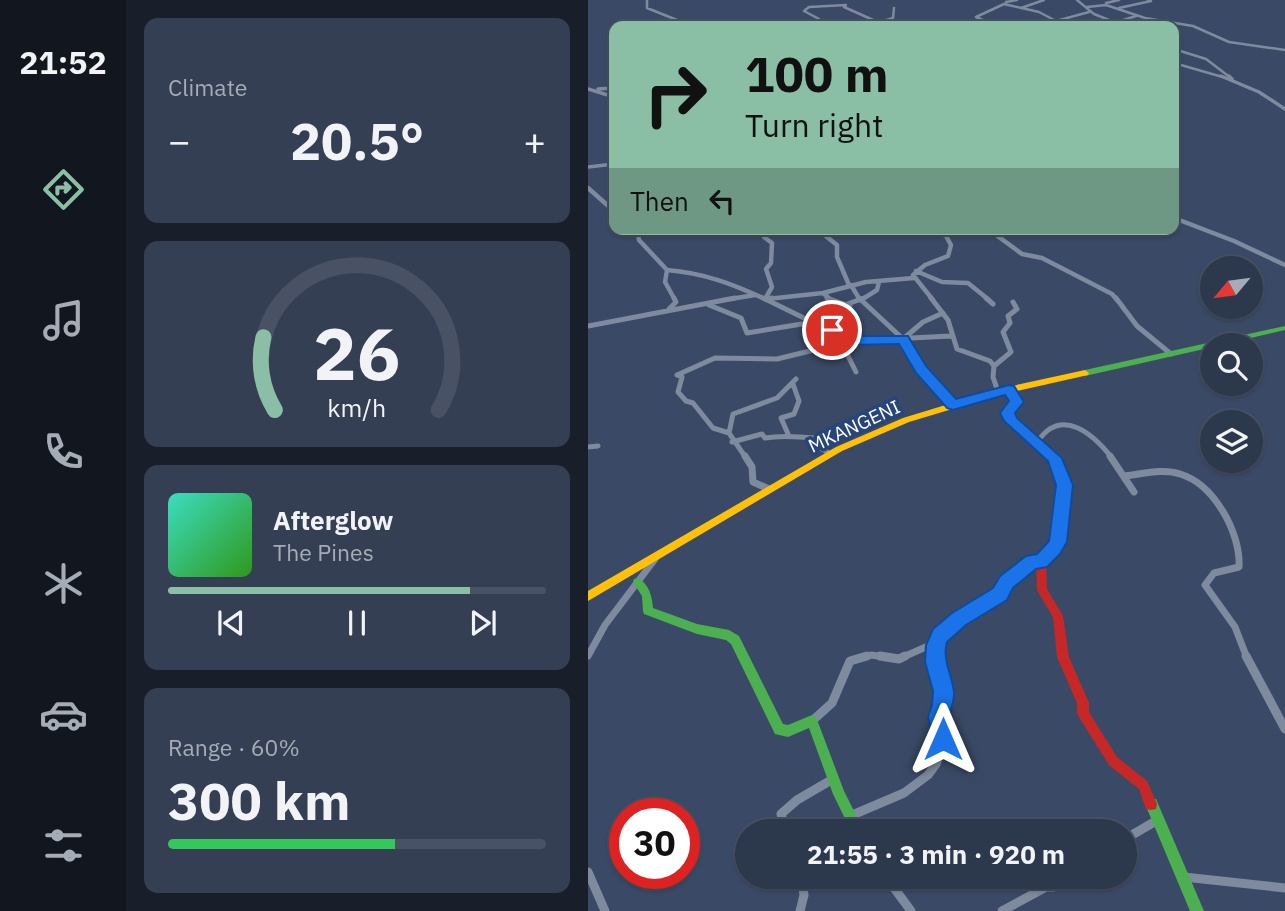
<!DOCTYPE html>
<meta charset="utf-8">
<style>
:root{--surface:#2c384c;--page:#343f53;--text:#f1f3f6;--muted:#a6acb5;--line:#485264;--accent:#8abfa5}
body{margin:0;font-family:"IBM Plex Sans",sans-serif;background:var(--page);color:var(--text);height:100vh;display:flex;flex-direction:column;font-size:26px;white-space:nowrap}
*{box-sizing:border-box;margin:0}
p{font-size:23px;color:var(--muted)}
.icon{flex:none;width:38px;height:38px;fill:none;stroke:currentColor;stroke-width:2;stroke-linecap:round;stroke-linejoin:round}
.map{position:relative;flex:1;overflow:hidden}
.drawer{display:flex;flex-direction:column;gap:18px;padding:18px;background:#181f2a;width:462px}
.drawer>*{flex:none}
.guide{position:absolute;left:21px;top:21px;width:570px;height:214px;border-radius:14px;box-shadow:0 2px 5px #0004,0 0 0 2px var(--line);background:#8abfa5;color:#111;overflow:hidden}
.needle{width:46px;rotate:241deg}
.tools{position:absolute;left:612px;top:256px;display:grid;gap:14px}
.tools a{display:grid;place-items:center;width:63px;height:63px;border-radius:50%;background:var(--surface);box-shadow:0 2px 5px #0004,0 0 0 2px var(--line);font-size:35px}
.speed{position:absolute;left:21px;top:798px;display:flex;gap:14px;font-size:35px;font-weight:700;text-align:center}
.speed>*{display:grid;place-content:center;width:91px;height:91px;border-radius:50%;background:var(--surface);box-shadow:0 2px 5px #0004,0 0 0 2px var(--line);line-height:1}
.speed .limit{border:10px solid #d22;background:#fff;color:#111}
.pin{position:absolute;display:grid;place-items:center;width:60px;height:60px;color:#fff;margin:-30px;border:4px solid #fff;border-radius:50%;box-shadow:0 2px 7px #0007}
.me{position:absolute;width:77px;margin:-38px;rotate:0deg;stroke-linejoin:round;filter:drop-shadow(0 0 5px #0008)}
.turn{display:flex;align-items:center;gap:24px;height:147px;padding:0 21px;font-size:32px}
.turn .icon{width:91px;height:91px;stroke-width:2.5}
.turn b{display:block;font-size:49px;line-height:60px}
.then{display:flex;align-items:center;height:66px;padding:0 21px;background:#0003;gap:14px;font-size:26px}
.big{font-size:52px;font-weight:700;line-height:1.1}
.drawer .tile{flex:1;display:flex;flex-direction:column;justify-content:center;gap:10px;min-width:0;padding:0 24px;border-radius:14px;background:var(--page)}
.drawer .dial{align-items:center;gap:0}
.dial svg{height:182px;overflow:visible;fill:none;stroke:var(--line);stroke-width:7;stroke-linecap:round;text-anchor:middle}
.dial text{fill:var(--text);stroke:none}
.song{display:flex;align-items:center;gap:21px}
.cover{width:84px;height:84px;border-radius:10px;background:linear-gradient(135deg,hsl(170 70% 55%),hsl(110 70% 35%))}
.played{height:7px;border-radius:4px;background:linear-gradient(90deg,var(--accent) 80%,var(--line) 80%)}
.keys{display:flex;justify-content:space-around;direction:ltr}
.heat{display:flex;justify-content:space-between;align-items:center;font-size:38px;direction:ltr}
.charge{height:10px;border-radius:5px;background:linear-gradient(90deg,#34c759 60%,var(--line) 0)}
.trip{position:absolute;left:147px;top:819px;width:402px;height:70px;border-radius:35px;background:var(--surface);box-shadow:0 2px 5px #0004,0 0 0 2px var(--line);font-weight:700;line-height:70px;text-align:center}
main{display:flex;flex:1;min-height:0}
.dock{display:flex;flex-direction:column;width:126px;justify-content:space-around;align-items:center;background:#12161e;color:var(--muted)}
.dock .icon{width:49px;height:49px}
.dock .selected{color:var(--accent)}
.dock b{font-size:32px;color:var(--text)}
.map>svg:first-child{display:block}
</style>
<main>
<nav class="dock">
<b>21:52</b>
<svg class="icon selected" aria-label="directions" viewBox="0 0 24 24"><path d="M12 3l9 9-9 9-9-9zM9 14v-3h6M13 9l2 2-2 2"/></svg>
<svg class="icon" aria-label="music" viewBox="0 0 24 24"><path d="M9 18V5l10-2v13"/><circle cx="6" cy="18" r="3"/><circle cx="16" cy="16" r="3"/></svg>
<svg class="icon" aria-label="phone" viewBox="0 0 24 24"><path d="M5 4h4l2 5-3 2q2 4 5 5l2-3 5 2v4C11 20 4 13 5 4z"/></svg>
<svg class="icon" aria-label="climate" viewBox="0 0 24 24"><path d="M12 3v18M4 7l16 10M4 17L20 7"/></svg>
<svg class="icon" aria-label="car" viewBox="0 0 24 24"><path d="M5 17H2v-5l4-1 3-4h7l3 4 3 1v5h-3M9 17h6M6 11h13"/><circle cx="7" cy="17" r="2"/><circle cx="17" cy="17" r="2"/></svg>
<svg class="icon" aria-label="filters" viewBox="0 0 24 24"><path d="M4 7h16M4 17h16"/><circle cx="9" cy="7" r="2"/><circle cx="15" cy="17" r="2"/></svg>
</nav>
<section class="drawer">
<div class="tile"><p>Climate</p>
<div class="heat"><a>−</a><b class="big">20.5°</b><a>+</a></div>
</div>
<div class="tile dial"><svg viewBox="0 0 100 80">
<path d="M14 69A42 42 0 1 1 86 69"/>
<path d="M14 69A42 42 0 0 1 9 37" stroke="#8abfa5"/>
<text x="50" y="56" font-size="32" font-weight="700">26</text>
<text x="50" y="72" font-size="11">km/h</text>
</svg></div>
<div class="tile">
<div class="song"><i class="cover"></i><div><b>Afterglow</b><p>The Pines</p></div></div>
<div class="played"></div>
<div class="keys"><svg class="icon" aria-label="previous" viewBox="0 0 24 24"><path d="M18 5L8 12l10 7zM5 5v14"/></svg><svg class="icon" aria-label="pause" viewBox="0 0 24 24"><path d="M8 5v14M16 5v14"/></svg><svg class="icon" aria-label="next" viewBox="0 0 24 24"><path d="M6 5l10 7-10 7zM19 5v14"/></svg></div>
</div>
<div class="tile"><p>Range · 60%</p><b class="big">300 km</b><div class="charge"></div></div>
</section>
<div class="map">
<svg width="697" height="911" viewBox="0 0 697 911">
<rect width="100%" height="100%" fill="#3a4a66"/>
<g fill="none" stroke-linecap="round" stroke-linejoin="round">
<path stroke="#7e8a9d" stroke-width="2.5" d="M59,0V8L89,20L86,23L92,26
M489,0L506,14L536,26
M418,2L429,0
M518,3L531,0
M499,7L518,5L557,18L605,26L641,42L697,50
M433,8L456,0
M531,8L563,1L560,0
M216,11L221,7L258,5L256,7L292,23L284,26
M216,11L231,19L225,24L227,26
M295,21L305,18L306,8
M292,23L324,26
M458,24L468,25V21L501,12
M408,26L388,17L416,4L451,12L468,21L498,26
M516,26L548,16
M586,49L618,59L643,78
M586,63L638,78"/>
<path stroke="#7e8a9d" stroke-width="3.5" d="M633,76L671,92L697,109
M641,76L644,79
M0,89L26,97
M10,89L26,88
M0,167L26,164"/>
<path stroke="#7e8a9d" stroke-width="4.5" d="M0,188L26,211
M586,218L646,241L697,265
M49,229L51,240L79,270C116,273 145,284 179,300
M173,229L176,237L184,243L183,263L178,269L184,287L177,299
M229,229L249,245V257L261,285
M271,229L273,232
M340,229L358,236
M400,229L434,254L454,258L524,294L529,300
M79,270L77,282L87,300
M328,271L354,282L380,283L401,300
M263,285L272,300
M235,293L278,282L326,278
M179,299L235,293L243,300
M136,300L167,295
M273,300L289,290L291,282
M345,300L325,275L337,265L360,256L363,245L358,236L365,229"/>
<path stroke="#7e8a9d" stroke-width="5" d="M175,298L263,341L363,336
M239,298L262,306
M271,298L315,339L333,369L365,405
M343,298L360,320L369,349L402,361L406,366L405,377L410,392
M398,298L405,304
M528,298L549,326L583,354
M179,299L184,298
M121,305L153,318L159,333L220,323L237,312L276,298
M81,309L88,302L86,298
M0,326L147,298
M315,339L335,322L355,313
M406,366L423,352L415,332L422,323L420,316L429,309L425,302
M141,433L145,414L189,398L208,379
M200,434L193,418L206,414L211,401L205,384
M450,441C474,406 506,435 524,458
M144,442L174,434L177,438C199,434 211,438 232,438L234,449L243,454
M0,447L10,446
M158,458L141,433L125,428L105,403L98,401L90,392L94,377L89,375L127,358L189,359L263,341L259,354L268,372"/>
<path stroke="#7e8a9d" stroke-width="7" d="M157,456L164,467L165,482L181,489
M522,456L546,492
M537,476C555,474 575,468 592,474C626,484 653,533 651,567L626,573L617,585L647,627L659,658
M0,656L17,625L67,559
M273,658L283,655L304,658
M313,658L340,646L351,636
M348,658L349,642L357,629L409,596L433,570L453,562"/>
<path stroke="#7e8a9d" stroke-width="9" d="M292,656L311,659L317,656
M658,656L697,729
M224,721L244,703L262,661L279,656
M262,816L316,793L340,775L348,764L355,746L350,718L355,692L348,656
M198,831L193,814L209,800L245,779
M537,839L568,821
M0,872L17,911
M298,877L323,911
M596,877L697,888
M212,911L216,895L213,877
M414,911L458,887H466L474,877"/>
<path fill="#4caf50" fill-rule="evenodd" d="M697,326V330L633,345H625V347L497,376L493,373L497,370Z
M50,578C61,584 64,596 65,608L109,624L141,630L151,636L195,724L200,725L224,715L228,717L256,791L276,831H263L245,794L221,728L200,737L187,734L143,644L138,640L109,634L56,614L55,611L54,596L45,582L46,579Z
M563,798L568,799L616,911H602L557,804L558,799Z"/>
<path fill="#ffc107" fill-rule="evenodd" d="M497,370L501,373L500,375L411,395L321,422L254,451L0,601V591L248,447L315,418L410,389Z"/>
<path fill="#c62828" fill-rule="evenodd" d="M421,386L424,387L432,402L424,413L427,419L469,456L482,485L475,542L458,563L459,589L475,616L481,657L501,703V712L529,757L559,781L569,804L568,809L563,810L558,809L551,789L521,765L491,717L489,713V703L469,657L465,617L449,590L448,562L465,541L472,485L462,460L419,421L416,413L424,402L417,389Z"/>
</g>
<path fill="#1a73e8" stroke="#114b97" stroke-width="2" d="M244,326L265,336H320L338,366L368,399L421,385L426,386L436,402L427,413L429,418L474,458L485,485L479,542L472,554L459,567L448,569L425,588L419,600L378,625L359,642C354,660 364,674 366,692C367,701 361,710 362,719C362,730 367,736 362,746L355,750L347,746L340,717L344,705L345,691L337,662L338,645L345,629L364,613L405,588L412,576L438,556L449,554L461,541L468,485L460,461L416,421L412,413L421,401L417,395L365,410L359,408L328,373L311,344L262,345L239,333L237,330Z"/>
<g text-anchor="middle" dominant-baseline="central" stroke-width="7" stroke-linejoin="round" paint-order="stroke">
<g font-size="19" fill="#fff" stroke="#274579">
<text transform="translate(266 426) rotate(-25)">MKANGENI</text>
</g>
</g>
</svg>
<div class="tools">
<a><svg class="needle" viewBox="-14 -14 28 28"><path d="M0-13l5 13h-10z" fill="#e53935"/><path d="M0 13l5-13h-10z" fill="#a6acb5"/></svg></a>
<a><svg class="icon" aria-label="search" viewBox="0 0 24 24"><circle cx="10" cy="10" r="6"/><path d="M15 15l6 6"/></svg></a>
<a><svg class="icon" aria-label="layers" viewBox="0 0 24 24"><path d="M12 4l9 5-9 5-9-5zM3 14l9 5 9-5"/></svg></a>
</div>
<div class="speed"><div class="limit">30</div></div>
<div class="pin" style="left:244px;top:330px;background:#d93025"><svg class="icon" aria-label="arrive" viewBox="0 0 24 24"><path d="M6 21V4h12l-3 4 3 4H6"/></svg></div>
<svg class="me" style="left:355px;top:739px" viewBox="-20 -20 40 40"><path d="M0-17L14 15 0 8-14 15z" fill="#1a73e8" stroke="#fff" stroke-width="4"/></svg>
<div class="trip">21:55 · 3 min · 920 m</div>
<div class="guide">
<div class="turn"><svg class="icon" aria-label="right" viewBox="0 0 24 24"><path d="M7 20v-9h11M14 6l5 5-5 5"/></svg><div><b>100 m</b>Turn right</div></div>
<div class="then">Then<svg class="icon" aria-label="left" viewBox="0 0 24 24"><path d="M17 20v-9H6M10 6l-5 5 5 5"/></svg></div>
</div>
</div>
</main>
